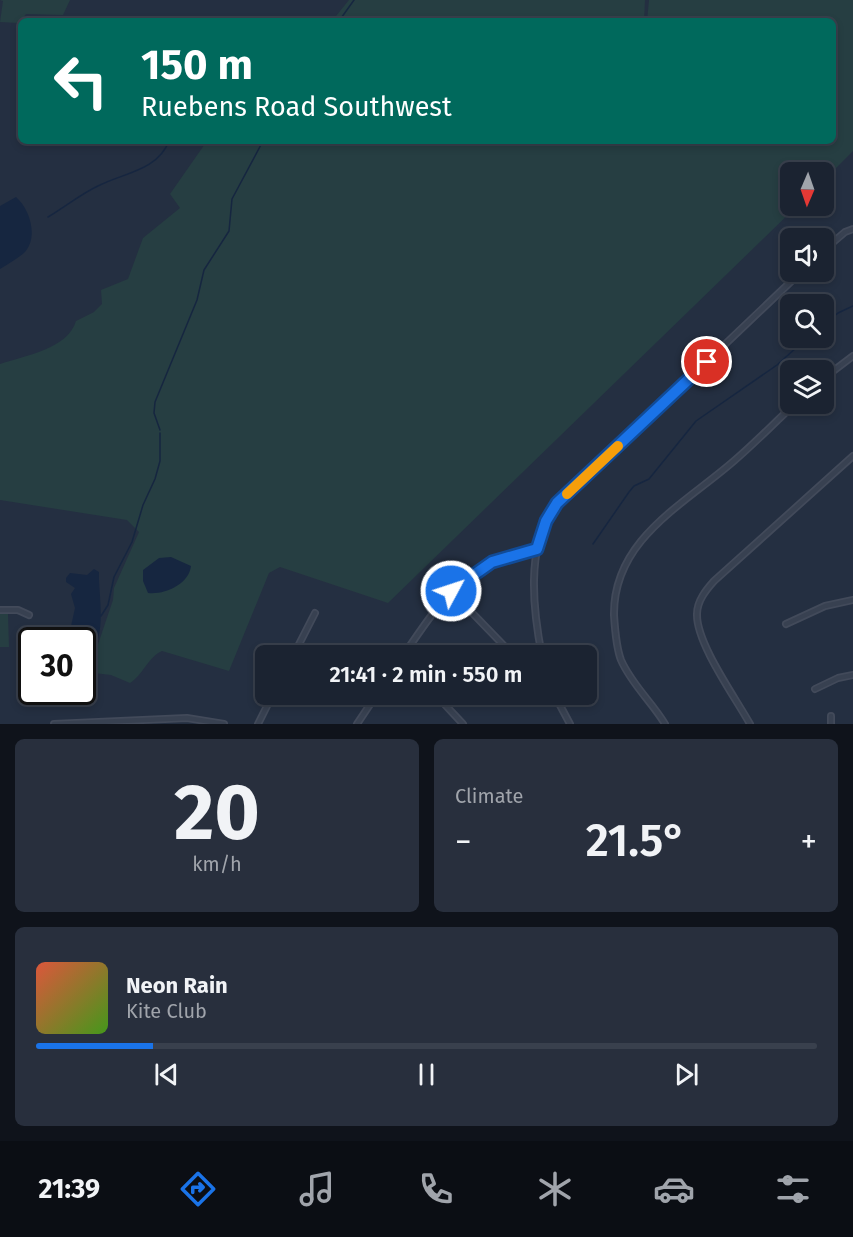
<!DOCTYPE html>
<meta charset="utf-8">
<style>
:root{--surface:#1b2331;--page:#282f3d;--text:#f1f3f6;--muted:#a0a4ab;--line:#39404d;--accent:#1a73e8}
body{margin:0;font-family:"Fira Sans",sans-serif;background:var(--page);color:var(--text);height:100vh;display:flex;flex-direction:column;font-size:22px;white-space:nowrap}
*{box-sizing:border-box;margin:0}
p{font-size:20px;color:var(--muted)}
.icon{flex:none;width:33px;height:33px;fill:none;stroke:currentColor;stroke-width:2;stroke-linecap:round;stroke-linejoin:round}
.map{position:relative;height:724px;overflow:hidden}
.sheet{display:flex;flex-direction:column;gap:15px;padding:15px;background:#0f131b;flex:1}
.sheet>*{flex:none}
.banner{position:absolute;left:18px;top:18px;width:818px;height:126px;border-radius:9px;box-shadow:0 3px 9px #0003,0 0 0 2px var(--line);background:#00695c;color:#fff;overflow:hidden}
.needle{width:39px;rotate:182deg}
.tools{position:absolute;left:780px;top:162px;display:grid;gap:12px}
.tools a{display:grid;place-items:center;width:54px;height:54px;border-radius:9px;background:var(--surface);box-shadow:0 3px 9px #0003,0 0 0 2px var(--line);font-size:30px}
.speed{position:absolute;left:18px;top:627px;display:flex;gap:12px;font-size:30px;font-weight:700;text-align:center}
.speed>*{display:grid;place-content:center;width:78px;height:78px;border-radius:50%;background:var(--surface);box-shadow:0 3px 9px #0003,0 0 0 2px var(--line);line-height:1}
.speed .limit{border:3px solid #111;border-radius:9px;background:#fff;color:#111}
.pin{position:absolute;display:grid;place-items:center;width:51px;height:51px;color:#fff;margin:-26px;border:3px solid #fff;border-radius:50%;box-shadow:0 2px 6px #0007}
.me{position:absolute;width:66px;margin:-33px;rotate:50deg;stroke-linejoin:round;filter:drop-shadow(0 0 4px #0008)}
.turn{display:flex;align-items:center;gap:21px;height:126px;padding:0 24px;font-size:27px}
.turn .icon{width:78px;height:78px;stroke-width:2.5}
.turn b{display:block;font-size:42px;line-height:51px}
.big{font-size:45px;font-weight:600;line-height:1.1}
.sheet .tile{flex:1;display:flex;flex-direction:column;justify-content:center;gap:9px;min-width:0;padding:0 21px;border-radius:9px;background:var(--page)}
.sheet .dial{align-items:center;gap:0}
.dial b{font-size:78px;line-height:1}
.song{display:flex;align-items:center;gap:18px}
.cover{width:72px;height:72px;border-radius:9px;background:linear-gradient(135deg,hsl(10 70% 55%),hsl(100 70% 35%))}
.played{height:6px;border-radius:3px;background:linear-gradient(90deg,var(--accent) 15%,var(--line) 15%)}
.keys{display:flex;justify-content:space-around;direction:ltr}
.heat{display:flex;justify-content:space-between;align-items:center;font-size:33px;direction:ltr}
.sheet .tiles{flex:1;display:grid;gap:15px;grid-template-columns:1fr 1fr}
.tile:last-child{grid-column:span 2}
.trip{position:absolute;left:255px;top:645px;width:342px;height:60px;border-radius:9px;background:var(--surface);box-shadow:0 3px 9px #0003,0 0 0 2px var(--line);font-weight:600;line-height:60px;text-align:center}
.tab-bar{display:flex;height:96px;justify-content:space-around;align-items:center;background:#0b0e14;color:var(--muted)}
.tab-bar .icon{width:42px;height:42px}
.tab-bar .selected{color:var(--accent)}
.tab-bar b{font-size:27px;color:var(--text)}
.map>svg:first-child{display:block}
</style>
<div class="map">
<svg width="853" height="724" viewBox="0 0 853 724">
<rect width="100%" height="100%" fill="#242f41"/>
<path fill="#263e42" d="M0,0H70L63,15L26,14L19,23L0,22L3,1Z
M349,0H645L644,21H332Z
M649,0H853V151L824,180V172H790V206H797L388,603L280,567L269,573L229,671L162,651C148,657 143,675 130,683L111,675L94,673V656L113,600L114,588L139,532L127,520L0,500V364C24,356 68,349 76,321L94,312L102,304L101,290L128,279L143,238L180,208L170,194L207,141H832V21H647Z
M0,614H8L9,647H0Z"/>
<path fill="#162640" d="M16,197C30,209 39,238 24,253C17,259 8,264 0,269V206Z
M171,557L191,566C189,584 165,595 148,593L143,581V570L159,558Z
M94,569L99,572C98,594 109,642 86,655L83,652L82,640H68L75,608L71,594L75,588L66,582V578L70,573L87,575Z"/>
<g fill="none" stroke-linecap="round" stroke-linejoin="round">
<path stroke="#162640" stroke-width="1.5" d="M339,21L354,0
M48,217C65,207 82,193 100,185C124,173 158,170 169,141
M824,324L838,313L853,306
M160,430L154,413L155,402L197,300L204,270L229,231L232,199L263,141
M593,544L629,492L634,486L649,479L696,421L777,365L807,338
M101,616L108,605L114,577L132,542L143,505L155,479L160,461V433
M90,671V652"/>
<defs>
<path id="street" d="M824,250L845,232L853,229
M824,378L853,356
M451,591L514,656
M0,610H18L29,615
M786,624L825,606L853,600
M293,656L315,613
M403,656C443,597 464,565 537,549
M542,656C533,610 526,549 553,508L801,272
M815,689L838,678L853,675
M435,694L463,724
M554,694L570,724
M831,716V724
M54,724L187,718L224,724
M258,724L273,694
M357,724L377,694
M665,724C652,702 632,685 621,660C616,647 615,630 614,615C613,539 685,504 735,460C756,442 775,422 795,404
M750,724C735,697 696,643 697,614C697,601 706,590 714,581L853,456"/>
</defs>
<use href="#street" stroke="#424a5a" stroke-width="8"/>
<use href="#street" stroke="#384151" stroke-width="4.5"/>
</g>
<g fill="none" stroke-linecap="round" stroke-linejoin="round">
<defs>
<path id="route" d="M451,591L492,562L537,549L546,521L557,503L707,362"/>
</defs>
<use href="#route" stroke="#114b97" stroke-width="15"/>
<use href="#route" stroke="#1a73e8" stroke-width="10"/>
<path stroke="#f59e0b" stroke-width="10" d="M567,494L618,446"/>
</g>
</svg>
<div class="tools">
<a><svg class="needle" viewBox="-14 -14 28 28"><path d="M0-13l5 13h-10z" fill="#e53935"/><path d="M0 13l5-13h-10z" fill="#a0a4ab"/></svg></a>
<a><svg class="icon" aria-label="sound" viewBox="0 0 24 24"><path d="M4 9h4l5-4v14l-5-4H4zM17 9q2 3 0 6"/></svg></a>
<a><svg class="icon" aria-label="search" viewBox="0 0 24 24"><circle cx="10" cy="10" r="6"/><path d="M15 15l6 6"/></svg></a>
<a><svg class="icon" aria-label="layers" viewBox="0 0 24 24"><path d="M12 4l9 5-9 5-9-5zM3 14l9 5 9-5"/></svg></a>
</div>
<div class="speed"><div class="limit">30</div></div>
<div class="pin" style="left:707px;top:362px;background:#d93025"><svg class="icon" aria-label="arrive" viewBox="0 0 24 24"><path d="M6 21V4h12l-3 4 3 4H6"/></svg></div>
<svg class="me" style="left:451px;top:591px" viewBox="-20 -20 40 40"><circle r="17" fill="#1a73e8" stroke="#fff" stroke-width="3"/><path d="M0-11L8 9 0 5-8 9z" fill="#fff"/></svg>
<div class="trip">21:41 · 2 min · 550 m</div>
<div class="banner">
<div class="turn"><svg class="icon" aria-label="left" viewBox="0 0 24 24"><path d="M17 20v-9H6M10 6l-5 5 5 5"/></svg><div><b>150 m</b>Ruebens Road Southwest</div></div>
</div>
</div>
<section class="sheet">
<div class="tiles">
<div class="tile dial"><b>20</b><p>km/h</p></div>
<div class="tile"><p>Climate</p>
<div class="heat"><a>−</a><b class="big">21.5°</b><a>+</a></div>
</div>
<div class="tile">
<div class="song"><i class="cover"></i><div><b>Neon Rain</b><p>Kite Club</p></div></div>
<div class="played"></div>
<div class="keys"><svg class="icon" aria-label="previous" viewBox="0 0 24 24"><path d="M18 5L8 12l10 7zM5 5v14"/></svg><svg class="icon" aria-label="pause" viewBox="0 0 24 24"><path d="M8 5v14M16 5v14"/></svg><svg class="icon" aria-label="next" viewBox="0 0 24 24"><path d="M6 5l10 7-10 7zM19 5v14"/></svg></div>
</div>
</div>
</section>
<nav class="tab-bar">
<b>21:39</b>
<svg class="icon selected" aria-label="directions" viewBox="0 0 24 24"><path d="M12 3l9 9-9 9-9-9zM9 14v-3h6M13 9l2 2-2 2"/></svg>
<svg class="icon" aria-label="music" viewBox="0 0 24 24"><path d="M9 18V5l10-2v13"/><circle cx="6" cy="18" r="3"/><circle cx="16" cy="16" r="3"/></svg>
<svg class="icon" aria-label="phone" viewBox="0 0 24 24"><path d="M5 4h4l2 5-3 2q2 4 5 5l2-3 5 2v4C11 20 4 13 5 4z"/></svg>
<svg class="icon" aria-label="climate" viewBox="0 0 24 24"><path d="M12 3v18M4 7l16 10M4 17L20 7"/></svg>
<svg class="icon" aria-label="car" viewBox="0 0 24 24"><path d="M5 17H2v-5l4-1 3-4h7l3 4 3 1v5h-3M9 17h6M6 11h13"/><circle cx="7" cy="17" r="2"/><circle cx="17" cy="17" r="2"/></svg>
<svg class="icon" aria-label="filters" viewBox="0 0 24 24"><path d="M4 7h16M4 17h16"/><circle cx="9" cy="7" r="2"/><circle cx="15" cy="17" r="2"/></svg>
</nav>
